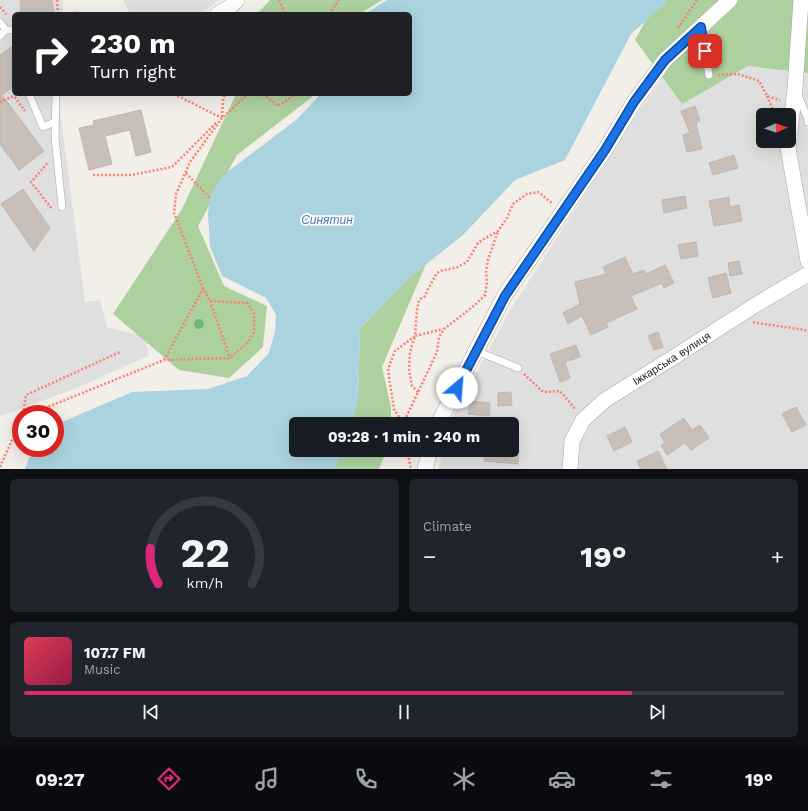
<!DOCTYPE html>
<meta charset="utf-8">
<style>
:root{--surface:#171b24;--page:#20242c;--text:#f1f3f6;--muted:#9ea1a6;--line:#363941;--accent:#db2777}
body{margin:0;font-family:"Work Sans",sans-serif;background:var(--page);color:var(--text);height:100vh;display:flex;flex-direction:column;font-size:15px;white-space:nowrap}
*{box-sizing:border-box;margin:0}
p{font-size:13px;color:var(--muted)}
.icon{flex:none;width:22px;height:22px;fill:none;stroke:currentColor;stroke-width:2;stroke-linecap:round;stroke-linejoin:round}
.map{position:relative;height:469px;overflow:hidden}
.side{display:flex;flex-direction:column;gap:10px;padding:10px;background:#0d0f14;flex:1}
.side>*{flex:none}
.banner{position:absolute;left:12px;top:12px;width:400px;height:84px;border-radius:6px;box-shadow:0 4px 16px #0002;background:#202124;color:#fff;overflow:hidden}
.needle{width:26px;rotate:88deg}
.buttons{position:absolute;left:756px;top:108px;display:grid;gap:8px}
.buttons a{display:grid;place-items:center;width:40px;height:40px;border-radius:6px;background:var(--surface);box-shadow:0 4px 16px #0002;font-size:20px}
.speed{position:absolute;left:12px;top:405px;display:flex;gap:8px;font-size:20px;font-weight:700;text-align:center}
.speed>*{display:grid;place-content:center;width:52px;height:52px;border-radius:50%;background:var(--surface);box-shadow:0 4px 16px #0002;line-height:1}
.speed .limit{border:6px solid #d22;background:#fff;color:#111}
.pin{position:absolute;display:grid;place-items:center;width:34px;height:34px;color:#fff;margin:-17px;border-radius:8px;box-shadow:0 2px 6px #0006}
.me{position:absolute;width:44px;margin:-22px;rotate:27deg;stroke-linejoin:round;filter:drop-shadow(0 0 3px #0008)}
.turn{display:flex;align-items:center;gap:14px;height:84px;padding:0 12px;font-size:18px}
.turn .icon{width:52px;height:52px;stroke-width:2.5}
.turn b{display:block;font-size:28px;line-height:34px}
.big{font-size:30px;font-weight:700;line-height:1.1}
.side .tile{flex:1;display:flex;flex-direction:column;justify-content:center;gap:6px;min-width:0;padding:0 14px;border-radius:6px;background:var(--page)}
.side .dial{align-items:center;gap:0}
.dial svg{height:104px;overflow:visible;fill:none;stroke:var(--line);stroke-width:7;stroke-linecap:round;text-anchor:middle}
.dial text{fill:var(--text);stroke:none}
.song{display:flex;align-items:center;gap:12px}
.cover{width:48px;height:48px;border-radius:6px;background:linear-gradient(135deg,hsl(350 70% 55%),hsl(340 70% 35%))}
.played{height:4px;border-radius:2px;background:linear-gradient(90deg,var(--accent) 80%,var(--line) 80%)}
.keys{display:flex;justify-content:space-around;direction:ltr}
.heat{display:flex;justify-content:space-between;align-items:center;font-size:22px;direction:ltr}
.side .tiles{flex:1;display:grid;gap:10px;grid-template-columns:1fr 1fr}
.tile:last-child{grid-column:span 2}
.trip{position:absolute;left:289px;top:417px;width:230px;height:40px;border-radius:6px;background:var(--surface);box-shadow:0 4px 16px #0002;font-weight:700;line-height:40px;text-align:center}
.menu{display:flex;height:64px;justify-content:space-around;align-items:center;background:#090b0e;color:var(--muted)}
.menu .icon{width:28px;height:28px}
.menu .on{color:var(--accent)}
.menu b{font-size:18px;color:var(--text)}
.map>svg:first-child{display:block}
</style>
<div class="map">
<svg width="808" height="469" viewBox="0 0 808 469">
<rect width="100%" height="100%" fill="#f2efe9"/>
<path fill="#e0dfdf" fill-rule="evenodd" d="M0,0H63V14H14V94H60V110L85,302L100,300L107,327L146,337L148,356L72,390L0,416Z
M123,0H219L200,14H130Z
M808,0V469H438L444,450H512V424H451L455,412L509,312L645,102L685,50ZM763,115H789V141H763Z"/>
<path fill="#add19e" d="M270,0H382L360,14H257Z
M657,0H808V73L748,66L682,104L635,40Z
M236,94H313L312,97L237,155L198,226L224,286L267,306L263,347L229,378L179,370L113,314L182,209Z
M426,264L382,367L391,407V424H350L358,401L360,328L409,278Z
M341,450H387L379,469H335Z"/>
<path fill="#aad3df" d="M387,0H666L665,4L631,34L565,160L515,180L464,234L409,278L360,328L358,401L350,424H296V450H341L335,469H25L33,448H55V425L132,392L208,389L247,376L269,353L275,331L276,315L266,298L222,276L210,246L208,214L210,198L215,186L226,173L296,120L321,94H410V14H365Z"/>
<path fill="#c7bfb8" stroke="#c4b6ab" d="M20,0H52L54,13L21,14Z
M14,45V86L2,95L44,151L19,170L0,144V55Z
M695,106L700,121L696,123L702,149L687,152L683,135L690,133L681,111Z
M141,110L151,152L136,156L130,130L105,136L112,164L89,170L79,128L94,125L93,121Z
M734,155L738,168L713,175L709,163Z
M23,189L50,228L34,251L1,204Z
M685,196L687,208L664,213L662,200Z
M729,197L730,207L739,205L742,221L714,226L709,201Z
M696,242L698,256L681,259L678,245Z
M625,257L633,274L644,270L646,274L665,265L674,283L664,288L662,283L631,296L637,309L606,323L608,327L591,335L582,316L568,324L563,313L580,304L575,282L606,274L603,267Z
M739,261L742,274L730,276L728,263Z
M726,273L731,293L713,298L708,278Z
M658,332L663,347L654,350L648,336Z
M576,345L580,357L565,362L570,378L560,382L550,354Z
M511,392L512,405L498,406V393Z
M470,401L490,403L489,416L468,414Z
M796,407L806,425L792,432L782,414Z
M684,418L692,430L700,425L709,438L691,450L685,443L667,455L661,445L665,443L660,434Z
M625,427L632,442L614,451L607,436Z
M485,450H519L518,464L484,461Z
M658,451L667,469H641L637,461Z"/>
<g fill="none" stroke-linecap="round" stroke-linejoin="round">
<defs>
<path id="lane" d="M0,22L6,30L0,36
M701,27L709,75
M6,30H14
M29,94L43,127L55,122
M56,94L55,137L62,207
M798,95L807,117L808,122
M476,351L506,363L518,368"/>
<g id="street">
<path d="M801,0L795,89L788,148L808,261"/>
<path d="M218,14L231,6L237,0"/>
<path d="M438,424L505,295L605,150L634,102L665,60L730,0"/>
<path d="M425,469L430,450"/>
<path id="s1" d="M570,469L572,441L583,420L605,400L674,357L757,304L808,274"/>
</g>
</defs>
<use href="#lane" stroke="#a9a9a9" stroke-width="8"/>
<use href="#street" stroke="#a9a9a9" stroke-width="16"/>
<path stroke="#fa8072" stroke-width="2.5" stroke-dasharray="2 2" stroke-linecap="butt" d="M57,0L58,14
M279,0L285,14
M0,7L6,14
M74,12L76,14
M329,14L339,0
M678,28L697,0
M718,75L738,74L759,81L767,96L780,100
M16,94L14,96L25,111
M174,94L222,118
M263,94L278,106L296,94
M767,96L775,115
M0,102L14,96
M222,117L223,100L225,94
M47,163L46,165L31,182L52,209
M186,173L210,198
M93,175H131L172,167L216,123
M210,301L230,358
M753,322L757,323L805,330L808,332
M164,360L203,289
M524,374L543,392L560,391L575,409
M418,392L412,386L409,369L410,352L415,336L443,329
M23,414L26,395L120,352
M30,414L164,360L230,358L248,342L254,332V314L247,303L210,301L203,288L174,213L176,194L190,162L222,118L248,94
M403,424L394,409L389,377L388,369L395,351L415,336L417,310L419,300L425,296L428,289L437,273L441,271L458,267L467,262L478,243L484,239L498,231L507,218L513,204L527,194L538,192L553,204
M403,424L437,352L439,337L444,329L475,305L485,295L487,282L486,271L488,260L498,231
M407,450L411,469
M0,467L21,420"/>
<use href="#lane" stroke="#fff" stroke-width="7"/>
<use href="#street" stroke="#fff" stroke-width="15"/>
</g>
<circle fill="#74b475" cx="199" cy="324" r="5"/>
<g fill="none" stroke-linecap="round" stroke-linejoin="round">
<defs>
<path id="route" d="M457,388L505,296L605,150L634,102L665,60L701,27L705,51"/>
</defs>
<use href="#route" stroke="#114b97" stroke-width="10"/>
<use href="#route" stroke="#1a73e8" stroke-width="7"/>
</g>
<g text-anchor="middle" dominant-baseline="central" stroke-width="3.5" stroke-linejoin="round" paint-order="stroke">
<g font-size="11" fill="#222" stroke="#fff">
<text stroke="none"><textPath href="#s1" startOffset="160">Іжкарська вулиця</textPath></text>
</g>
<g font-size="12" font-style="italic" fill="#4a7aab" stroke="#fff">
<text x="327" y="220">Синятин</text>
</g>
</g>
</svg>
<div class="buttons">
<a><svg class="needle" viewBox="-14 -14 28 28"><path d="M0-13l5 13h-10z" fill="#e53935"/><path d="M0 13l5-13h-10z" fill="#9ea1a6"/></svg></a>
</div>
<div class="speed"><div class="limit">30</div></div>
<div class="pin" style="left:705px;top:51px;background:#d93025"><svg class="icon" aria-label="arrive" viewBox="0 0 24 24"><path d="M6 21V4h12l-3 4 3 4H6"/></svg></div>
<svg class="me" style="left:457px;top:388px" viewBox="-20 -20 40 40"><circle r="19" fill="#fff"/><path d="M0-13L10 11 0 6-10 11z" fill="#1a73e8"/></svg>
<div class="trip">09:28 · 1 min · 240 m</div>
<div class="banner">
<div class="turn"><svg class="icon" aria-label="right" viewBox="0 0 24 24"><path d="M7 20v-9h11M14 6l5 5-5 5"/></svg><div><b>230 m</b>Turn right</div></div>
</div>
</div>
<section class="side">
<div class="tiles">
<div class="tile dial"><svg viewBox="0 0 100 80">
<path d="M14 69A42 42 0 1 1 86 69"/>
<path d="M14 69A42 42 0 0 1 8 42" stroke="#db2777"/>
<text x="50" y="56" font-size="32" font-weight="700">22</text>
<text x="50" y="72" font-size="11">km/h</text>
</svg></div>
<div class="tile"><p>Climate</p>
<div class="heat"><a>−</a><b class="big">19°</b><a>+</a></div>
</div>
<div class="tile">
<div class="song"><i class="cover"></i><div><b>107.7 FM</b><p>Music</p></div></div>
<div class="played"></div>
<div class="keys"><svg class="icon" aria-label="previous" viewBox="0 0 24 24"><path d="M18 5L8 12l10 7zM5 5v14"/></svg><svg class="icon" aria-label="pause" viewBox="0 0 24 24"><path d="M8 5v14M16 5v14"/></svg><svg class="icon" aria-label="next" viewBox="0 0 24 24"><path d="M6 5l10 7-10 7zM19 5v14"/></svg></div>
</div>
</div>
</section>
<nav class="menu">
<b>09:27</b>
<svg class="icon on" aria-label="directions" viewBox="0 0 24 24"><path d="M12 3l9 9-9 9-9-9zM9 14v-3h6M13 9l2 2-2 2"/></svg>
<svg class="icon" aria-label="music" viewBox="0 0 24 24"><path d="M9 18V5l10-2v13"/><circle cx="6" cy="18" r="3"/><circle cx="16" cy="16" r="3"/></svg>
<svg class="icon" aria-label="phone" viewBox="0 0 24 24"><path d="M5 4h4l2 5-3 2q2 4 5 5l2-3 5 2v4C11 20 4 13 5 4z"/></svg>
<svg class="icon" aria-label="climate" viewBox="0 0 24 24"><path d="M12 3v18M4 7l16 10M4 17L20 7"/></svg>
<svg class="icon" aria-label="car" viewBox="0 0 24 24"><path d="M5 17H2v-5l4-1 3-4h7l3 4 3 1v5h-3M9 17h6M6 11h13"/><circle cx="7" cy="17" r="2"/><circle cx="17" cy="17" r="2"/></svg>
<svg class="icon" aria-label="filters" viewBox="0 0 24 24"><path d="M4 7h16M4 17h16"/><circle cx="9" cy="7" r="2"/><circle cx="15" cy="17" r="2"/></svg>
<b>19°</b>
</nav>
